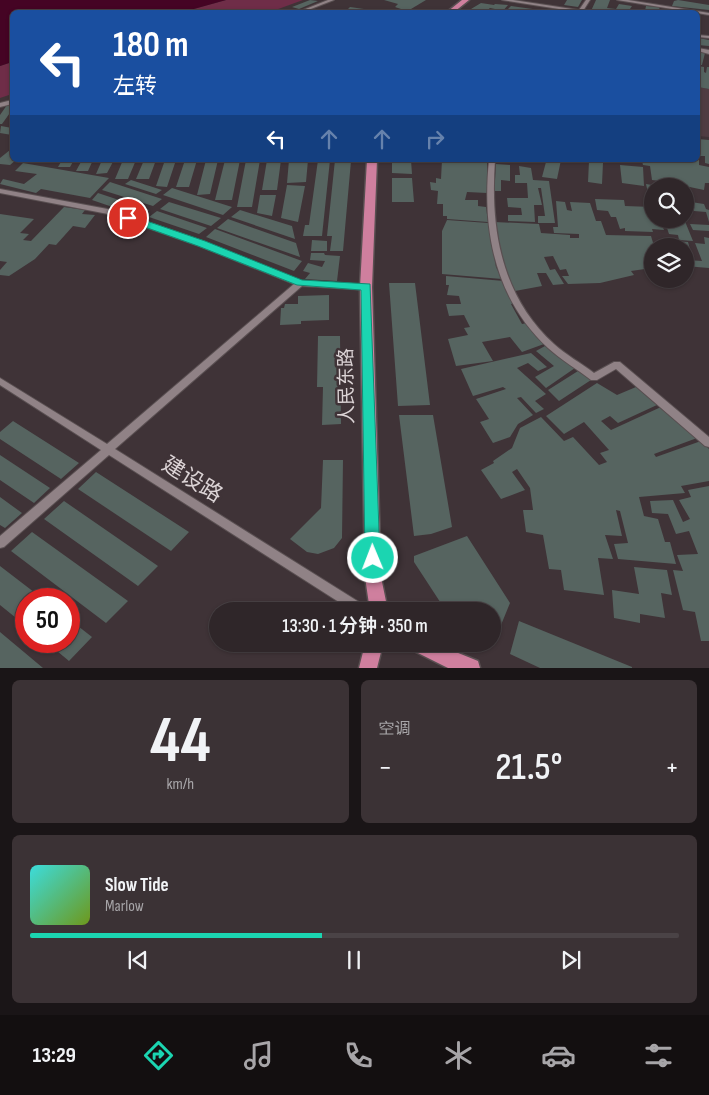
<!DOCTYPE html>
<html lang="zh">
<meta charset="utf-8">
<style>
:root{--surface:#2f2629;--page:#3b3235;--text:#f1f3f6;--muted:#a7a5a8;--line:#4a4346;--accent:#1bd5b1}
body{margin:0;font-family:"Sofia Sans Condensed","Noto Sans SC",sans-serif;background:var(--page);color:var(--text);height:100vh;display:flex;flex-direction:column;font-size:19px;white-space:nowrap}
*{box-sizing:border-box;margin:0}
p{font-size:16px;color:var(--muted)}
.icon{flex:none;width:28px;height:28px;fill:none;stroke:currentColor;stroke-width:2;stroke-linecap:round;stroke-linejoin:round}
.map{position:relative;height:668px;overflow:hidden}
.side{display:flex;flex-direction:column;gap:12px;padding:12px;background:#1a1517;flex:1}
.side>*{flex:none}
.banner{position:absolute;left:10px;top:10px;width:690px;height:152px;border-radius:8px;box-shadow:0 1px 4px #0004,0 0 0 1px var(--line);background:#1a4fa0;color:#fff;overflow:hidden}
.controls{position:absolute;left:644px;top:178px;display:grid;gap:10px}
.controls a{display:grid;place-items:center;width:50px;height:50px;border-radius:50%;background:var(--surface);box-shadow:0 1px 4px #0004,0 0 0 1px var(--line);font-size:25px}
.speed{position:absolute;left:15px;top:588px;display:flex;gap:10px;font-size:25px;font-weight:700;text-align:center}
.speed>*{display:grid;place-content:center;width:65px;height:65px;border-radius:50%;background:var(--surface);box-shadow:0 1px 4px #0004,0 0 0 1px var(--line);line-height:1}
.speed .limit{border:8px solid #d22;background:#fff;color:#111}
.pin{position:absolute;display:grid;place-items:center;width:42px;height:42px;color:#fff;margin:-21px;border:2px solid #fff;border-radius:50%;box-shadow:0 1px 5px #0007}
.me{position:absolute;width:55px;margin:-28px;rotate:359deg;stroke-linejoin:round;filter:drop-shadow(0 0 4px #0008)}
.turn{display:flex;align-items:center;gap:18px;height:105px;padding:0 20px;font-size:22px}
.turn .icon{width:65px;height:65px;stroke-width:2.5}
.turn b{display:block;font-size:35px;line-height:42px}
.lanes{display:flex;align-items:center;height:48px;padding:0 20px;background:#0003;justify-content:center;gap:25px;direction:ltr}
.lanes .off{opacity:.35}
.big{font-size:38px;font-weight:600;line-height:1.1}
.side .widget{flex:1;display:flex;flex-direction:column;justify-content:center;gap:8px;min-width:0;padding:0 18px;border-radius:8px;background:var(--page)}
.side .dial{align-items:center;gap:0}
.dial b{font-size:65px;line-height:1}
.song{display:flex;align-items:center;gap:15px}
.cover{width:60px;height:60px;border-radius:8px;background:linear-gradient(135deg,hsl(180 70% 55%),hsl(80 70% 35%))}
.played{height:5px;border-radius:2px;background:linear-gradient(90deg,var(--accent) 45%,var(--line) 45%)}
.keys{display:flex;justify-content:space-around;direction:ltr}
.heat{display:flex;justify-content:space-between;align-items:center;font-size:28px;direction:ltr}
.side .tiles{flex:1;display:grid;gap:12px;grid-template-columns:1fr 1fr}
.widget:last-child{grid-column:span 2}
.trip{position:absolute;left:209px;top:602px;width:292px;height:50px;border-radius:25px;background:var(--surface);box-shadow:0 1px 4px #0004,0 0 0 1px var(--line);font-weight:600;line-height:50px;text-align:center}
.menu{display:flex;height:80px;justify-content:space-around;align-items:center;background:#130f10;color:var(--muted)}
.menu .icon{width:35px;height:35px}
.menu .on{color:var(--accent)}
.menu b{font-size:22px;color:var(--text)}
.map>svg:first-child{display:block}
</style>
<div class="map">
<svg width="709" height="668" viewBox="0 0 709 668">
<rect width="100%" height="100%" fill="#3f3337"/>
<path fill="#4f3c42" d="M698,87L709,89V137L698,136Z"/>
<path fill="#6f2d48" d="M226,0H303L270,12H183Z
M12,62V94L0,98V66Z"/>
<path fill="#450424" d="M0,0H226L183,12H12V62L0,66Z"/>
<path fill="#566460" d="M310,0L318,1L299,9L292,7Z
M384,0H426L411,9L424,12H410L395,7L398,4Z
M567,0H582L578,7L564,5Z
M596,0H610L607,8L616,9L619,4L632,6L630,9L645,11L646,6L660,7L658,12L591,11Z
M678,0L709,5V10L672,6L674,1Z
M481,3L494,5L495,4L508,5L502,12H491L495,9L490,8L485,12H466Z
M511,6L540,10L538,12H524L507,10Z
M350,7L378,11V12L347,10Z
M698,38L709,40V46L698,45Z
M698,52L705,53L702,65H698Z
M698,66L704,67V72L706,73L707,67H709V89L698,87Z
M7,105H12V110L2,124H0V115Z
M1,126L12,128V135L0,133Z
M698,139L709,140V164L705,163V156H698Z
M10,150L12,151V160H16L10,165L0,164V158Z
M62,160H74L70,167H58Z
M82,160H93L88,171H76Z
M102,160H114L107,173L96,174Z
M123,160H136L128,179H115Z
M144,160H156L149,179H136Z
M165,160H176L167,187L156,186Z
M185,160H197L189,187H176Z
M206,160H218L210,194L197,195Z
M225,160H240L232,200H215Z
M246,160H260L252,207H237Z
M267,160H281L277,190H262Z
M289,160H308L306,182L287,183Z
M318,160H330L322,236H303L305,225H309Z
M335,160L351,161L343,251H330L332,236H327Z
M392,160H411L412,174L392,173Z
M442,160H466L487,163V193L467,192L465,200H478V206L486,207L488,222L447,219V216H443V204H437L438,191L431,190L430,182L436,183V178L441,179Z
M545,160H561L557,179L542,177L546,162Z
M652,160H699V165L709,167V183H705L704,190L685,186H669V182L652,180L650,166L643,165L642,161L652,162Z
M589,161L603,163L602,184L588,182Z
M23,163L109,178L90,198L41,189L36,193L0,184L3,179L24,184L37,174L15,171Z
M496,164L510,165V181L501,180V191H492L493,180H495Z
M620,165L643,167L644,186L622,183Z
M519,166L531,168L533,180L549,181L555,223H538V216H545L541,188H538L542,205H534L535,222L508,221V215H522L521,208L508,207L507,198H528L527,183H515V175H520Z
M392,178H412L414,202H392Z
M131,180L162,190L156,194L125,184Z
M110,182L162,199L153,206L102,190Z
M646,184L652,185V202H650Z
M287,185L305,186L298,222L281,218Z
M172,188L232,207L223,215L163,195Z
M98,193L149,210L139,216L92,200Z
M260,195H276L272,216L257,213Z
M595,199L624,200L625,206L652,207V219H660L664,230L652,229L653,232L625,231V228L620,229L616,217H611L608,211L597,210Z
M556,201L565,202L567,210L572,211L570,202L590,203L596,221H601L606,235L651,236L654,246H652V263H650L652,268L631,271L634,275L600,283L568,284L562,276H569L566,269L560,270L553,256L544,257L550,270L555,269L564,284L553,285L546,273H537L542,286L515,291L504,269L494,222L539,224L541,233L570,235V238H579V234L554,233L553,227H558Z
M169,202L221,218L211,226L160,209Z
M691,202L704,204L706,209L709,210V222L706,212L694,211Z
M64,207L85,210L82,214L95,215L85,228L73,226L56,245L49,244L35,259L9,276L0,275V270L7,262L0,261V214L34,219L20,233L29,234L23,240L31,241Z
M240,210L292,226L295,239L231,217Z
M157,211L207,228L199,234L149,217Z
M228,219L296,243L300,257L217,228Z
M664,219H684L693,241L679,240L678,235L669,234L667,228H675L674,225L666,224Z
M447,220L488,223L496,267L502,279L442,274V231Z
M690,224L709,225V231L693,230Z
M215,229L302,261L294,271L206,237Z
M704,237L709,238V268L685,266V256L687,260L702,261L695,243L705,244Z
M312,240L327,241V251H311Z
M658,240L688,242L691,253H685V246H660Z
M311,253H324L325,255L340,256L337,281L305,279L310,273L303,271L308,263L322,267L325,261L310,260Z
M446,276L504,281L515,303L511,304L522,324L527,323L544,344L522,352L510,337L482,342L493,361L456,366L448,339L468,335L464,328L470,327L464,315L449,316L446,304H461L459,296L447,295L449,285H446Z
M389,283H415L430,405L398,406Z
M329,295V320L301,321V324L280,325L281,308H284L285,304H298V296Z
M318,336H340L341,424L322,425L323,387H317Z
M545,346L575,368L546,388L535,377L554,366L536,351Z
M531,353L547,367L538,371L528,363L517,368L546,394L535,401L544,409L536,413L521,397L517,398L533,415L518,424L510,437L493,443L480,422L489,419L476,399L506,389L503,387L473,396L461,369Z
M578,371L591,380L559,401L548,390Z
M597,383L617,395L636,387L657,405L618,423L610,416L601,421L611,430L661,407L697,438L654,454L656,457L701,441L709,449V481L681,486L685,493L639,497L644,516L658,519L665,542H670L676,564L618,559L614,544L628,543L620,511L616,510L622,536L605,535L613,559L598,558L604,595L564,590L561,570L549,569L543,535L526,532L523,510H533L530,488L517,469L512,472L525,490L501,499L481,470L494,463L493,461L512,448L520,428L541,417L564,441L573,437L599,465L607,462L600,453L609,450L584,422L564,434L546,416Z
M399,415H433L452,527L431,534L414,536Z
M13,421L79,463L61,479L0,439V432Z
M0,455L50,488L34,503L0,480Z
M323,460H343L342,538L334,548L318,554L307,552L290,539L321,508Z
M96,472L189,532L171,551L78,489Z
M709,486V641H701L695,612L683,610L673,570L683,571L677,555L698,554L689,531L676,534L668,514L652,513L650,501L673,500L683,522L690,519L679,500L691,497L688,490Z
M0,497L22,513L5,528L0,525Z
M64,501L158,566L138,586L44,519Z
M32,532L128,601L106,623L11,551Z
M467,536L510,603L492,647L486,644H492V611H446L414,562V556Z
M0,566L43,599H26V626L0,605Z
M634,567L667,570L672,595L661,593L665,618L640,614V623L614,618L612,590L639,594Z
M69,619L92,637L69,661L45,641H69Z
M519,621L632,667V668H540L510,654Z
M0,632L43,668H0Z"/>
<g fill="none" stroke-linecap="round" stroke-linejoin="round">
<defs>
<path id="minor" d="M328,0H334L303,12H298Z
M502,0H513L579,10L586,0H590L583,11L586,12H578Z
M617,0H628L709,13V15Z
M698,35L709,36V38L698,37Z
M698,48L709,50V54L698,51Z
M12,100V104L0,107V103Z
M489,160H495C490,228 501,296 554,344C566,355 581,363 594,373L614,362H620L709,437V447L705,446L616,369L597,380H591C577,369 561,360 548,348C494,298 482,229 489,160Z
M0,189L113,210L205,242L301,281L369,285L370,287L366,290L302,286L115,449L367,607L369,611H353L109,455L4,547L0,548V536L101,450L0,385V378L107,444L294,284L199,246L108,214L0,193Z"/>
<path id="major" d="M462,0H469L454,12H447Z
M367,160H377L372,287L381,577L388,611H370L365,577L360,287Z
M365,644H383L377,668H359Z
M409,644H436L478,661L480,668H448L412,650Z"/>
</defs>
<use href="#minor" stroke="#594f51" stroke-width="2"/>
<use href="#major" stroke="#594f51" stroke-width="3"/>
<use href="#minor" fill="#908286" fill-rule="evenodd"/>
<use href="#major" fill="#cf7f9e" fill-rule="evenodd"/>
</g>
<path fill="#1bd5b1" stroke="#128a73" d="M125,216H132L205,241L302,280L370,284L380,558L378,562L373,564L368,562L365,558L361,290L297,285L198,246L125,220Z"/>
<g text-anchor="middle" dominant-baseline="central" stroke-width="5" stroke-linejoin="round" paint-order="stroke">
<g font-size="19" fill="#dbd3d5" stroke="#3f3337">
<text transform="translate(347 386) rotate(-91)">人民东路</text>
</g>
<g font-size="22" fill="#dbd3d5" stroke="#3f3337">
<text transform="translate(192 480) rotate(32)">建设路</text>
</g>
</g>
</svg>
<div class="controls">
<a><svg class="icon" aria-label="search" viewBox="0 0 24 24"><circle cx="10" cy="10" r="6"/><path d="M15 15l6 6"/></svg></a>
<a><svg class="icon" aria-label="layers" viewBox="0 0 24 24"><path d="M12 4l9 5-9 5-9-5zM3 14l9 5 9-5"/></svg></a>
</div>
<div class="speed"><div class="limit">50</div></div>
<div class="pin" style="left:128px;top:218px;background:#d93025"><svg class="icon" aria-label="arrive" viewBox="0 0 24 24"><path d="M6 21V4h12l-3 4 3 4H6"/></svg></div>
<svg class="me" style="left:373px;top:558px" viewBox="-20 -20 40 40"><circle r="17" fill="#1bd5b1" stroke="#fff" stroke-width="3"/><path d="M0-11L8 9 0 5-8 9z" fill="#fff"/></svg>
<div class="trip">13:30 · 1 分钟 · 350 m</div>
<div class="banner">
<div class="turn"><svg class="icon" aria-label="left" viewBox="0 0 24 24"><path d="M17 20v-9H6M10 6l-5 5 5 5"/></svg><div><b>180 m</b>左转</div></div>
<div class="lanes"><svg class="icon" aria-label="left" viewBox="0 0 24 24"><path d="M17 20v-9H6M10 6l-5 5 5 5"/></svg><svg class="icon off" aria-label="ahead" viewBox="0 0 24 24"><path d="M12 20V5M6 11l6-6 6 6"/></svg><svg class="icon off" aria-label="ahead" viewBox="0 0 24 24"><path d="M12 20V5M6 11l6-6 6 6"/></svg><svg class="icon off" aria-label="right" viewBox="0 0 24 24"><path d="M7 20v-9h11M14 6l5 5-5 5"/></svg></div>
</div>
</div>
<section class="side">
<div class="tiles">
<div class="widget dial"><b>44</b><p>km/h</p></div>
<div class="widget"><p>空调</p>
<div class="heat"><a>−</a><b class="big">21.5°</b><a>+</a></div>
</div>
<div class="widget">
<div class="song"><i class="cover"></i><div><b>Slow Tide</b><p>Marlow</p></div></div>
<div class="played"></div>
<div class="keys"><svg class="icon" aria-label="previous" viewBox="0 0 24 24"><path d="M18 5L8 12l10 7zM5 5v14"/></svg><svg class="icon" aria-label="pause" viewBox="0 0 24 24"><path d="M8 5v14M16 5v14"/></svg><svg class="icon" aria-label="next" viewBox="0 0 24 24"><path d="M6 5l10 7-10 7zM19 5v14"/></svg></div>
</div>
</div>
</section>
<nav class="menu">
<b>13:29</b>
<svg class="icon on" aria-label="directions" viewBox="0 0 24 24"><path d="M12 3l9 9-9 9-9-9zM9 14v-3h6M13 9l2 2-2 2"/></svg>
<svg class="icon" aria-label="music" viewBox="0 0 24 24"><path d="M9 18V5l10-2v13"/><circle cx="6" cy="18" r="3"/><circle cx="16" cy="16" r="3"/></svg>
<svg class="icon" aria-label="phone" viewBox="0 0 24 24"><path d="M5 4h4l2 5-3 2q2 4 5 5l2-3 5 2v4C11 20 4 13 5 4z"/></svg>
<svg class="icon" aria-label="climate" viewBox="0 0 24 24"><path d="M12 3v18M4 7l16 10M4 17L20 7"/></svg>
<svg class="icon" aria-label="car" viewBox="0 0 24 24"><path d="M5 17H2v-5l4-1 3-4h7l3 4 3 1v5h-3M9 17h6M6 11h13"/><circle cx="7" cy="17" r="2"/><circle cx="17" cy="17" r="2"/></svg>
<svg class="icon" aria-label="filters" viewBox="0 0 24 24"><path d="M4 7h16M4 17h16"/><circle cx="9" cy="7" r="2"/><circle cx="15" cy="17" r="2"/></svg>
</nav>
